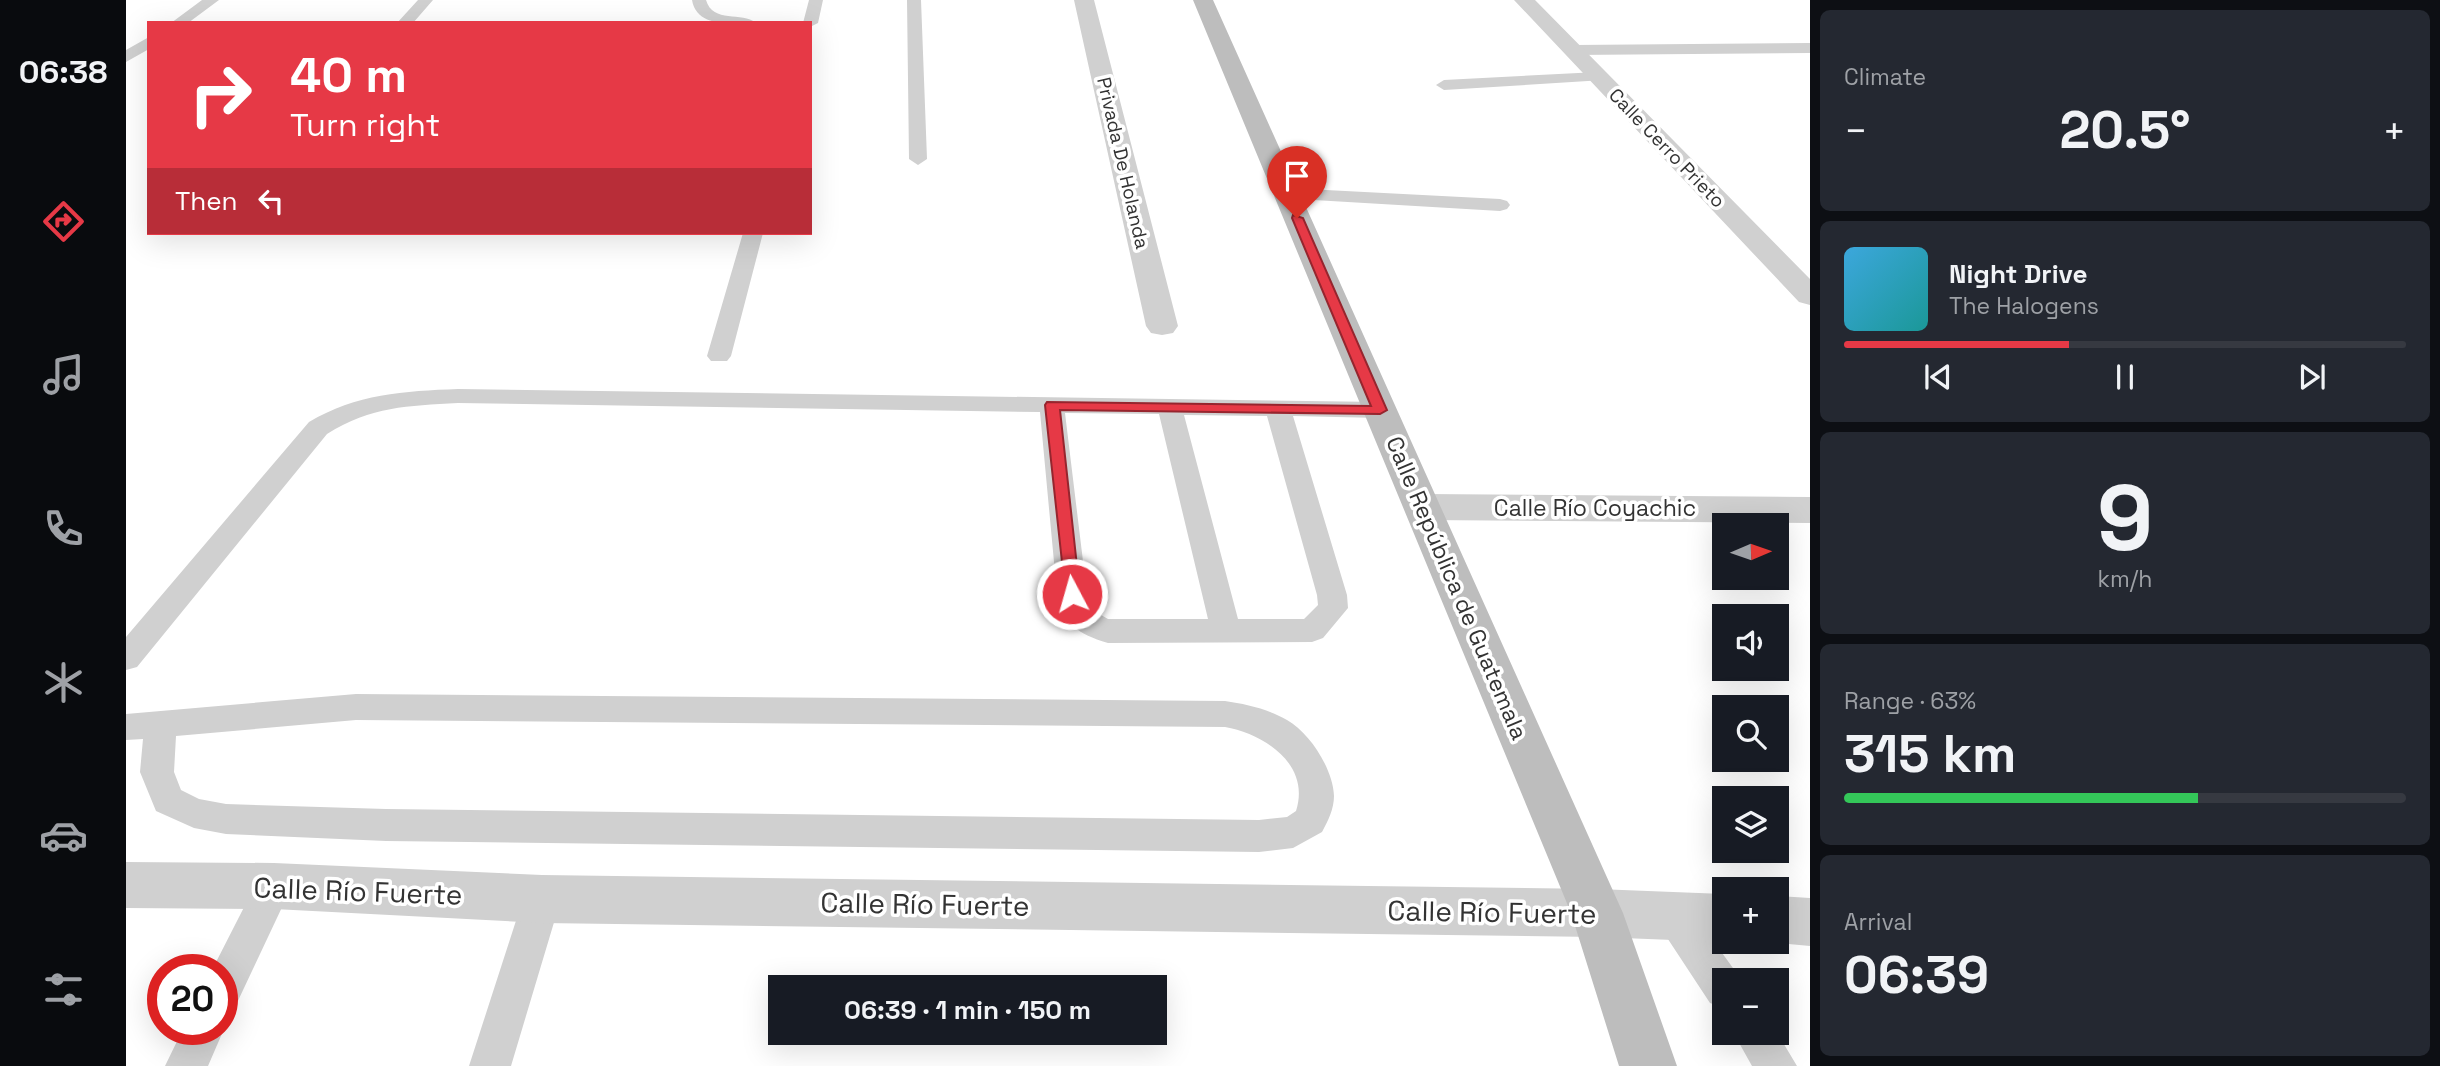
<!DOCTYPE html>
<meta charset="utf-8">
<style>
:root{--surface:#171b24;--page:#242831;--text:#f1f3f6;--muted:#9ea1a6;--line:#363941;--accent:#e63946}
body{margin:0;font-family:"Space Grotesk",sans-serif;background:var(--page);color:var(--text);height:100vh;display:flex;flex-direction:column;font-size:26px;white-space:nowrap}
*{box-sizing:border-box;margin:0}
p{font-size:23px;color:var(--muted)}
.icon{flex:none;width:38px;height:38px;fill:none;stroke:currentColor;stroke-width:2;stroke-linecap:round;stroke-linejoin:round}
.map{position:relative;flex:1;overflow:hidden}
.sheet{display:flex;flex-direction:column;gap:10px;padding:10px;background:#0d0f14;width:630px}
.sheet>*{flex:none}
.top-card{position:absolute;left:21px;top:21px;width:665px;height:214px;border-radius:0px;box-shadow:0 7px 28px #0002;background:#e63946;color:#fff;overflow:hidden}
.needle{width:46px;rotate:88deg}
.buttons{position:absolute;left:1586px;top:513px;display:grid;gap:14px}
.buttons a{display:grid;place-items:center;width:77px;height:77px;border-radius:0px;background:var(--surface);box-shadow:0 7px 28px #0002;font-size:35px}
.speed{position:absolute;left:21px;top:954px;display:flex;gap:14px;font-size:35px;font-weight:700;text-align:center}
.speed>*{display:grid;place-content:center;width:91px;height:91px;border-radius:50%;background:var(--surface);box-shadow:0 7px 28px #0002;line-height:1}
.speed .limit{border:10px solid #d22;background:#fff;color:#111}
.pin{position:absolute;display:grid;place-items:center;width:60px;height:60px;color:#fff;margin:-72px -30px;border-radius:50% 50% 50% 0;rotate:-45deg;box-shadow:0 0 7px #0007}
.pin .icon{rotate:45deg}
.me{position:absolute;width:77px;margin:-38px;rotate:354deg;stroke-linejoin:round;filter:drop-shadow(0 0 5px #0008)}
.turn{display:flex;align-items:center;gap:24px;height:147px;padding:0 28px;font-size:32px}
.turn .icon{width:91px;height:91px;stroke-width:2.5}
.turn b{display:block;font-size:49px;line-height:60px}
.then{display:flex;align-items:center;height:66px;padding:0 28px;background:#0003;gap:14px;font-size:26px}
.big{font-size:52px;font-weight:600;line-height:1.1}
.sheet .tile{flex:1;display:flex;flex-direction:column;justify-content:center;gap:10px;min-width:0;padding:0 24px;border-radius:10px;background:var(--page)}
.sheet .dial{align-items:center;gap:0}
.dial b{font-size:91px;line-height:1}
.song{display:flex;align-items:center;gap:21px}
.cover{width:84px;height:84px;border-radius:10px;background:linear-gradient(135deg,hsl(200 70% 55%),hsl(180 70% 35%))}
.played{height:7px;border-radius:4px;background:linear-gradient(90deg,var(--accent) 40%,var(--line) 40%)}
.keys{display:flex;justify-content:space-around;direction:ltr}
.heat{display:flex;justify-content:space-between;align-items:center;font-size:38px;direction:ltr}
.charge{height:10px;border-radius:5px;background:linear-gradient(90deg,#34c759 63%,var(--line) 0)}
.trip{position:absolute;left:642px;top:975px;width:399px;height:70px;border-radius:0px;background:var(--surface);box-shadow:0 7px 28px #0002;font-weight:600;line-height:70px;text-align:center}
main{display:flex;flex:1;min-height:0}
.menu{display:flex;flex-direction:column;width:126px;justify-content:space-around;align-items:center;background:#090b0e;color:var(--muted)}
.menu .icon{width:49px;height:49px}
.menu .active{color:var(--accent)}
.menu b{font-size:32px;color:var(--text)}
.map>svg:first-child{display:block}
</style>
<main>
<nav class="menu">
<b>06:38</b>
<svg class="icon active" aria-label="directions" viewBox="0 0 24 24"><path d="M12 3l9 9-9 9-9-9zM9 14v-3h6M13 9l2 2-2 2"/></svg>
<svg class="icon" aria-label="music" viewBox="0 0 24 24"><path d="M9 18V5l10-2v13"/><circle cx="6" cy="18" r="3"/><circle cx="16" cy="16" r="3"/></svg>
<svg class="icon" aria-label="phone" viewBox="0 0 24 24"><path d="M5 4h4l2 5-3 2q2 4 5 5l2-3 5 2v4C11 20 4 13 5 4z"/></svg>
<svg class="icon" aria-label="climate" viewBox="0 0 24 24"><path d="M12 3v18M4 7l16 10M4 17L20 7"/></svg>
<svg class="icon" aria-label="car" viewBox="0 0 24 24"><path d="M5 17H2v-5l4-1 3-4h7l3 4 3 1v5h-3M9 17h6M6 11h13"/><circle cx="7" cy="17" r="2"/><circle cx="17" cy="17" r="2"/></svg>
<svg class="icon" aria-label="filters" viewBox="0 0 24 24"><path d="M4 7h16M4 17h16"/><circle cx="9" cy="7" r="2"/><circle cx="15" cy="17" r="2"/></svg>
</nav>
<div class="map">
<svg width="1684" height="1066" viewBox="0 0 1684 1066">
<rect width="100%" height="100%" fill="#fff"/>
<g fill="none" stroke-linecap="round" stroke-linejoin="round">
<path fill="#d0d0d0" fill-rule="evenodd" d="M76,0H93L62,23H45Z
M292,0H307L287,23H271Z
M566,0H580C587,24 616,11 630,23C608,23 571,29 566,0Z
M683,0H697L692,23L684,27V23H677Z
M781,0H795L801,159L792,165L783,159Z
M23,37V49L0,62V50Z
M1684,43V53L1448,55L1440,50L1448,45Z
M1472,72L1480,77L1478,80L1318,90L1310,85L1318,80Z
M1161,188L1374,199L1381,201L1384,205L1381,209L1374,211L1154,198L1151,194L1154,190Z
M617,233H637L605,356L601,361H585L581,356Z
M332,389L1254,402L1263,405L1266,410L1263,415L1254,418L1167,416L1221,595L1222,608L1197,638L1186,642L982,643C950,633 942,627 931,594L914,412L332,403C281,406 246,406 201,434L11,667L0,670V637L183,422C230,394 278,391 332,389ZM939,413L1033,414L1082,619H982L968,611L961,594ZM1058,415L1141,416L1191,595L1192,605L1178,619H1112Z
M230,694L1099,701C1120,704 1142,709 1161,720C1184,733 1207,769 1208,796C1208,809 1202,821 1196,832L1167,848L1133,852L260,841L100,834L68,828L30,811L14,772L17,739L0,740V714ZM230,720L1099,727C1138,734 1185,764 1170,811L1161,817L1133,820L260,809L100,804L73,799L55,790L48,772L50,736Z
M148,869L161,874L166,886L110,1005L96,1010V970H86L135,874Z
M416,882L429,887L435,899L385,1066H343L397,899L403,887Z
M1547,897L1560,903L1612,975L1614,980H1598V1008L1584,1003L1534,927L1528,915L1534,903Z
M96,1024L98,1029L82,1066H39L57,1029H96Z
M1650,1031L1671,1066H1626L1607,1032Z"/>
<path fill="#d0d0d0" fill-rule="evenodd" d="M948,0H968L1052,326L1047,333L1036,335L1025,333L1020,326Z
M1388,0H1409L1684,279V305L1673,302Z
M1297,494L1684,497V523L1297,520L1284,516L1278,507L1284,498Z
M0,862L148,863L416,875L1471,889L1598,894V942H1600H1598L1471,937L416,923L148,909L0,908Z
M1650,896L1684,898V946L1643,942H1650Z"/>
<path fill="#bdbdbd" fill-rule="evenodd" d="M1067,0H1087L1497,913L1551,1066H1493L1445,913Z"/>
</g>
<path fill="#e63946" stroke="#96252e" stroke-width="2" d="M1167,215L1177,218L1261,410L1254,414L934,410L954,594L946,601L940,599L919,405L921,402L1245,406L1166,218Z"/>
<g text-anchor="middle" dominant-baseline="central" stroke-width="7" stroke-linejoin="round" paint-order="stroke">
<g font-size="19" fill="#333" stroke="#fff">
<text transform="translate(1541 148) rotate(46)">Calle Cerro Prieto</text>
<text transform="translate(997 163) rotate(77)">Privada De Holanda</text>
</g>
<g font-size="23" fill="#333" stroke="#fff">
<text x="1469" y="508">Calle Río Coyachic</text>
<text transform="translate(1331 588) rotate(67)">Calle República de Guatemala</text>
</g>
<g font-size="28" fill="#333" stroke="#fff">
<text transform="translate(232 891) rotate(2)">Calle Río Fuerte</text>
<text transform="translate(799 904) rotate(1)">Calle Río Fuerte</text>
<text transform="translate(1366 912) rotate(1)">Calle Río Fuerte</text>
</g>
</g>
</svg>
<div class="buttons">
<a><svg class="needle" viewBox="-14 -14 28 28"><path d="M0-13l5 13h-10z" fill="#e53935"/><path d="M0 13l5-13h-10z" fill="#9ea1a6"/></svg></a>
<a><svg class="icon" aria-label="sound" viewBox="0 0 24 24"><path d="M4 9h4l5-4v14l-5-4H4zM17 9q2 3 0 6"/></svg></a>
<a><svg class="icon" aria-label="search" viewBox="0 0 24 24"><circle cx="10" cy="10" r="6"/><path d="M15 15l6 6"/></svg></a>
<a><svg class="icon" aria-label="layers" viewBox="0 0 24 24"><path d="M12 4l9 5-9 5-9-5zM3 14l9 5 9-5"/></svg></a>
<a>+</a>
<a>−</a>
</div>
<div class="speed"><div class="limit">20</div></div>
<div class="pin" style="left:1171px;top:218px;background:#d93025"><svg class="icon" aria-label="arrive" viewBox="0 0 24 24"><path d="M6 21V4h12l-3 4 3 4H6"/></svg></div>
<svg class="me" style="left:946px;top:594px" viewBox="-20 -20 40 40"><circle r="17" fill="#e63946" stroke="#fff" stroke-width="3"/><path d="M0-11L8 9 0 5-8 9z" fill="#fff"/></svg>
<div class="trip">06:39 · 1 min · 150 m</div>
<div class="top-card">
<div class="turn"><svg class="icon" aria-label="right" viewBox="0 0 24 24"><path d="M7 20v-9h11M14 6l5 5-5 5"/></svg><div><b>40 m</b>Turn right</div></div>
<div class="then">Then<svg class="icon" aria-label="left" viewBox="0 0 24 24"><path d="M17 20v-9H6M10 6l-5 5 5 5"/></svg></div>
</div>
</div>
<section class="sheet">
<div class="tile"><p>Climate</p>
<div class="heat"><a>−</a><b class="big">20.5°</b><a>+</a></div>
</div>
<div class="tile">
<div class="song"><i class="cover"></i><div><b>Night Drive</b><p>The Halogens</p></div></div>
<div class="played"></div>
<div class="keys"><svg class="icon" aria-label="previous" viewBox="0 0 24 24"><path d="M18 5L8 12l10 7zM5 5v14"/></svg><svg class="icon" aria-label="pause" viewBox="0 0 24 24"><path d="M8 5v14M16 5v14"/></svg><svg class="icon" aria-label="next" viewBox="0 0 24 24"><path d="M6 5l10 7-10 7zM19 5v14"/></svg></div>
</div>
<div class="tile dial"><b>9</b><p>km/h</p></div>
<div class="tile"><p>Range · 63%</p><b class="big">315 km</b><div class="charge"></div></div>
<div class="tile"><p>Arrival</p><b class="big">06:39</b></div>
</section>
</main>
